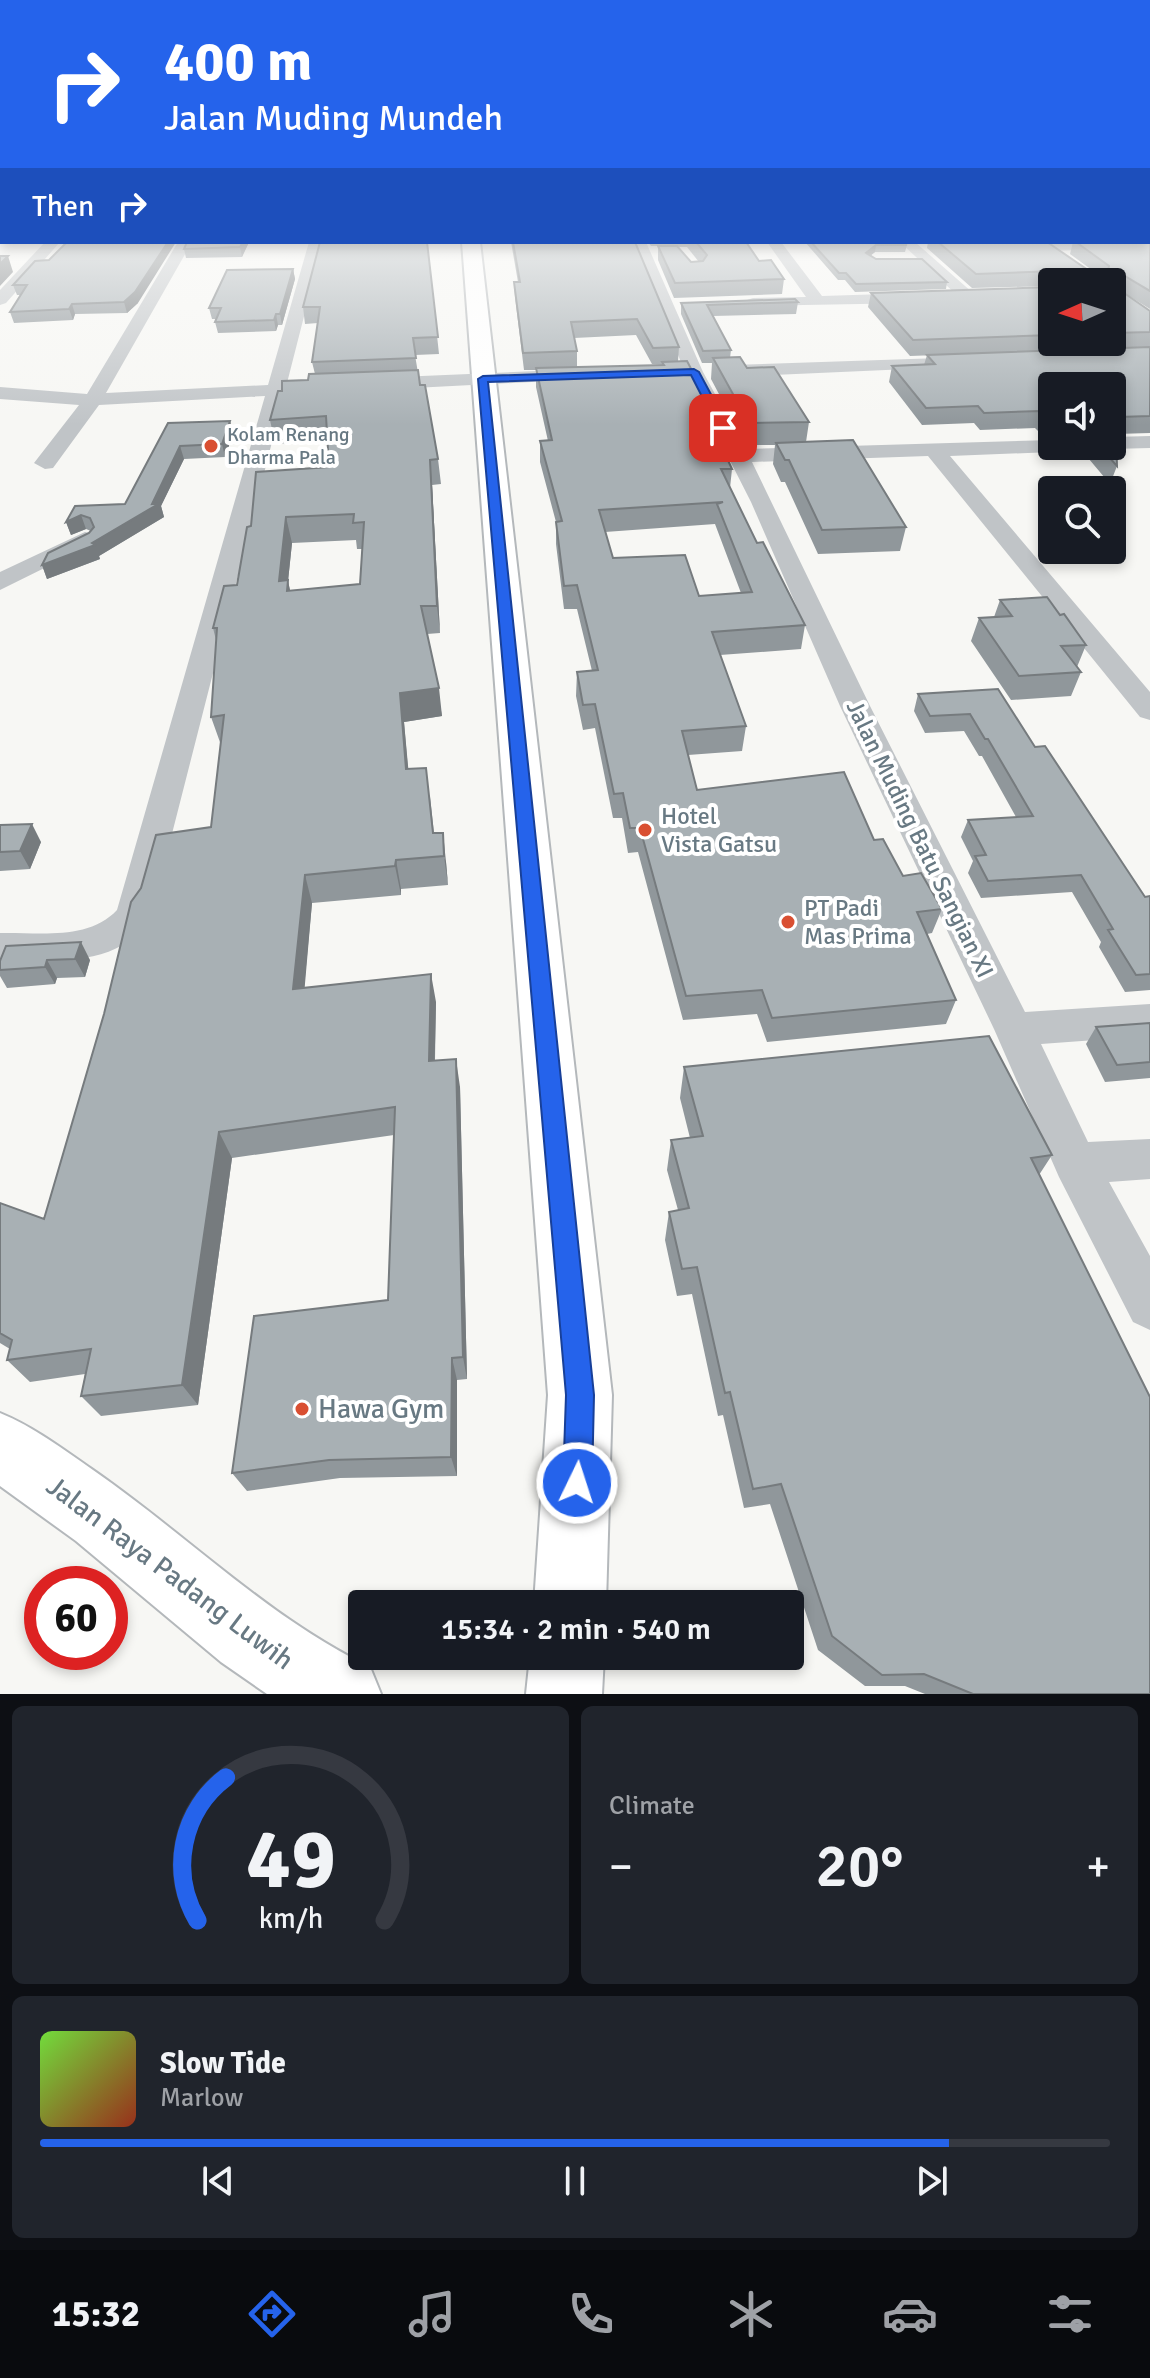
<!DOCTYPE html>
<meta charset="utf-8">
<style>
:root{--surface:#171b24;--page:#20242c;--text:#f1f3f6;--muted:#9ea1a6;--line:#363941;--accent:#2563eb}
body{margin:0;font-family:Signika,sans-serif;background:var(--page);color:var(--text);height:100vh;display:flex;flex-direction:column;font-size:30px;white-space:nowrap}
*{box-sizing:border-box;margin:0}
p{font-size:26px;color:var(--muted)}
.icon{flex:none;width:44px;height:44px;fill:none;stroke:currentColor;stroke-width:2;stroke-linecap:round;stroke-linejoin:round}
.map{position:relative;height:1694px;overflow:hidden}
.sheet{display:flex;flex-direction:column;gap:12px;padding:12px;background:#0d0f14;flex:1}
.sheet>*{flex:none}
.banner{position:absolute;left:0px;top:0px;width:1150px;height:244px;box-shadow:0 4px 12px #0003;background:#2563eb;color:#fff;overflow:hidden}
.needle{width:52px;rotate:267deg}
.tools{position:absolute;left:1038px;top:268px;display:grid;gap:16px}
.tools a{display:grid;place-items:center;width:88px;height:88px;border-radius:8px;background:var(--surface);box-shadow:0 4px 12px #0003;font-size:40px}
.speed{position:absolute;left:24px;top:1566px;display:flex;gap:16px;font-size:40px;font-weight:700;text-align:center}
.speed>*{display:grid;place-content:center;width:104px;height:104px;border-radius:50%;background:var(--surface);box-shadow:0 4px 12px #0003;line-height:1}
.speed .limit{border:12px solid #d22;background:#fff;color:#111}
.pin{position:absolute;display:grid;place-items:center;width:68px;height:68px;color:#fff;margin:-34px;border-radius:16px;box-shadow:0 4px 12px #0006}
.me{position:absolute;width:88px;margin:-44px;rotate:4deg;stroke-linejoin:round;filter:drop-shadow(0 0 6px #0008)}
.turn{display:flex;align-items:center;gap:28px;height:168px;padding:0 32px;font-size:36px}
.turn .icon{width:104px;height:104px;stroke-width:2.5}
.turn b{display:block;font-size:56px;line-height:68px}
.then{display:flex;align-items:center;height:76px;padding:0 32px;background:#0003;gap:16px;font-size:30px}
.big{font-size:60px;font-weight:600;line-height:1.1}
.sheet .widget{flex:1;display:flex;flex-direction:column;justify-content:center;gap:12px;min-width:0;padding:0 28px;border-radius:12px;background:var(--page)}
.sheet .dial{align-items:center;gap:0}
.dial svg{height:208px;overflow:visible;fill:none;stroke:var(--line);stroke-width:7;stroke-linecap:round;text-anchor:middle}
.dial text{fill:var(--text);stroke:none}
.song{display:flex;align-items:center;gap:24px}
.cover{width:96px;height:96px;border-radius:12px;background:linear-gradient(135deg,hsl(100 70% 55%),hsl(10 70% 35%))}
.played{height:8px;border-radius:4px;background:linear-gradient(90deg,var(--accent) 85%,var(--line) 85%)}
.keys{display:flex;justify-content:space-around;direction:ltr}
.heat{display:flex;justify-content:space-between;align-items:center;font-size:44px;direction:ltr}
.sheet .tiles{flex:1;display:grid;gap:12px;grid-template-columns:1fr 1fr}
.widget:last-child{grid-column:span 2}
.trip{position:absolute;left:348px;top:1590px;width:456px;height:80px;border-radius:8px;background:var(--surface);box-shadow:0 4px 12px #0003;font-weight:600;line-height:80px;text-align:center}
.menu{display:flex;height:128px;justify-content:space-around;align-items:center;background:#090b0e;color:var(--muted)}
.menu .icon{width:56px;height:56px}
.menu .active{color:var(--accent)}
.menu b{font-size:36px;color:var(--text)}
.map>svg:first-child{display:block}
</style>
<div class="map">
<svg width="1150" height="1694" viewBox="0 0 1150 1694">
<rect width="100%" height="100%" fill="#f7f7f4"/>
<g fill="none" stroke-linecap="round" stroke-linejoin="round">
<defs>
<path id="major" d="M462,242H480L612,1395L606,1604H534L548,1395Z
M0,1413C34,1427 63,1449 93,1470C187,1535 267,1617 370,1667L381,1694H267L221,1662L76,1541L0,1486Z
M530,1656H604L602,1694H526Z"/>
</defs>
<use href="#major" stroke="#b4b8bb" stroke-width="4"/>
<path fill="#c0c4c7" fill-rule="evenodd" d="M45,242H60L6,303L0,305V290Z
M178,242H192L106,393L268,385L309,242H323L287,383L326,381L335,387L326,393L284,395L151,916C122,969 51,960 0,961V933C38,932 88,941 117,910L265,396L99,405L53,468L45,469L34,463L79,405L0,399V387L87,394Z
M632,242H646L703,372L745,449L1052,440V446H1062L1052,452L950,456L1150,692V720L1140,717L928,456L752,462L870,706L1025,1012L1150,1004V1036L1041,1044L1088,1142L1150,1139V1179L1109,1182L1150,1256V1330L1133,1322L1059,1177L994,1029L840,706L751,502L685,372Z
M767,242H781L822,296L916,293L924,298L916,303L747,306V300L753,298L806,297Z
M900,242H915L973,293V299H961Z
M1072,242H1123L1125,245L1118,249L1046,251L1039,247L1046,243Z
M970,357L979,362L976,366L731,377L722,371L731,365Z
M582,369L591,375L589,379L375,390L366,384L375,378Z
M1150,436V448L1112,449L1104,446H1112V437Z
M85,532L93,534L97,539L93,544L0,590V572Z"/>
<use href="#major" fill="#fff" fill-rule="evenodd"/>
</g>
<path fill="#90979b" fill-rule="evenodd" d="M1150,198V309L1118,289L1150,311V347L910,356L868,307L871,293L1052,287V342H1112V282H1052V286L972,288L927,248L928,242H1047L1088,270H1092L1070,254L1073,242H1148Z
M187,242H249L242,257L186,258L184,249Z
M320,242H441L427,243L439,354L415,355L420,385L438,459L441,484L432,485L440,633L427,634L442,716L404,722L408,769L430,797L434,833L446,862L448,885L401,889V895L312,903L304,988L436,1002L435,1060L460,1087L467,1379L457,1380V1476L340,1478L247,1491L232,1473L388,1300L394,1135L232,1158L198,1405L101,1416L81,1396L85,1374L30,1382L7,1360L10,1349L0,1343V1203L44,1219L211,827L221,745L211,717L216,640L213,628L237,585L251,526L329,467L328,440L275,444L270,420L282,391L308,380L315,374L312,362L318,323L305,324L303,307ZM356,540L357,549H362L360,584L290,591L288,581L292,543Z
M510,242H635L679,347L678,361L721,426L720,442L732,469L730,488L757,543L805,625L801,649L720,655L746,726L742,751L688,755L697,790L874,840L903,876L942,909L932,933L927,934L956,1000L946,1024L767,1042L757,1014L683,1020L638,852L628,853L622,818H613L595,728L583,730L576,696L577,672L592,671L577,609H564L556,544V522L540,462V441H548L536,387V370H524L515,297L514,282H518L511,242ZM636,335L652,364L662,365L577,367V351L574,338ZM715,524L741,593L699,596L613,558L605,532Z
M648,242H746L759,261L784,279L782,294L674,298L658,260V246H651ZM678,247H687L699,262H691Z
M805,242H896L907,245L905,252H875L871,255L876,259L947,282L946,289L855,292L845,280H838Z
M49,260L138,303L127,313L75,314L73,320L14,323L10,312L20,295H17L13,285Z
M293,269L295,279L282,325H278L276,331L218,333L215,322L216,319H212L209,308Z
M798,302L796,314L713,316L731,350L730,358L747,368L809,422L806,442L906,527L900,551L818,554L785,482H781L773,464L775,445H746L711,379L712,363H702L681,314V303Z
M1150,347V433L1116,434L1117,466L1110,484L1078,446H1112L1052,386V431L1039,432L1035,428L980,430L974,423L922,425L889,382L892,366L924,365L927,355Z
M230,421L233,434L225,457L184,459L161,506L164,517L99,556L100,559L47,579L42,565L91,531L86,529L71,535L66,522L75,506L125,504L168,423Z
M1000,600L1060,615L1086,645L1077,667L1081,672L1071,696L1011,700L971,641L979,618L994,617Z
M998,689L1035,747L1145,897L1150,896V990L1125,992L1099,947L1101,942L1072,892L981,898L968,873L973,861L961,837L968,820L1016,817L982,756H979L964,731L925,733L914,711L918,694Z
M0,825L41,842L30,869L0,871Z
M6,946L90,960L85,977L57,978L55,984L7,988L0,976V961Z
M1150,1023V1078L1105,1082L1086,1044L1096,1027Z
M684,1067L1052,1155L1039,1175L1150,1694H925L905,1686H865L818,1650L770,1504L744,1508L723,1415L718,1416L692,1294L677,1296L665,1240L669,1212L678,1210L667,1170L671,1140L690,1138L680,1098Z"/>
<path fill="#767b7e" d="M168,242H176L138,303L127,313L124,302Z
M243,242H249L242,257L240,247Z
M876,245L875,252L865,260L866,253Z
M8,256L13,272L0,286V264Z
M293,269L295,279L282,325L280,314Z
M72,304L75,314L73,320L69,309Z
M276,314L278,325L276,331L274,320Z
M230,421L233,434L225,457L222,444Z
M180,446L184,459L161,506L164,517L99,556L100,559L47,579L42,565L92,543L152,504Z
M430,460L432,485L440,633L437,606Z
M81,515L86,529L71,535L66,522Z
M286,517L292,543L288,581L294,608L279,581Z
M439,688L442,716L404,722L411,798L406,769L400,693Z
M32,824L41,842L30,869L20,851Z
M443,833L446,862L448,885L444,856Z
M396,860L401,889V895L395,866Z
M305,875L312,903L302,1018L293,989Z
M81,942L90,960L85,977L75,959Z
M47,960L57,978L55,984L45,967Z
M431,974L436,1002L434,1088L429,1061Z
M456,1059L460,1087L467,1379L463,1357Z
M219,1132L232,1158L198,1405L182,1385Z
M452,1358L457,1380V1476L451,1457Z"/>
<path fill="#a8b0b4" stroke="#767b7e" stroke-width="2" fill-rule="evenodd" d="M0,188H2V209H0Z
M1148,198H1150V291L1118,272L1114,275V286L1150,311V332L1112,333V282H1059L1056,271L976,274L938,242H1047L1088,270L1108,271L1109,266L1076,242H1148Z
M67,242H168L135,292L124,302L72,304L69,309L10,312L27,285H13L35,261L49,260Z
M187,242H243L240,247L184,249Z
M320,242H427L438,337L413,338L416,358L312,362L320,307H303Z
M513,242H635L679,347L653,348L637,319L571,322L577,351L523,353L514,282H520Z
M696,242H746L759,261L771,260L784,279L675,283L658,246H677L691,262L703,261L707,255Z
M811,242H896L907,245H876L866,253L876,259H922L947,282L856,284L846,273H839Z
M0,256H8L0,264Z
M293,269L280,314H276L274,320L215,322L221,308H209L227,270Z
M1052,287V335L913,340L871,293Z
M795,299L798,302L707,305L731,350L703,351L681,303Z
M1150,347V416L1118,417L1115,418V426L1112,427V386H1052V415H1044L1040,411L984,413L978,406L926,408L892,366L935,364L927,355Z
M740,357L747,368L774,367L809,422L749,423L713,358Z
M687,361L721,426H712L732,469H721L757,543L763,542L805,625L712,632L746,726L682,731L697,790L844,772L874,840L883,839L903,876L921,873L942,909L917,912L956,1000L772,1018L762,990L686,996L640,828H630L623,793L614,794L595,704L583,705L577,672L598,670L577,585L564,586L556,522L562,521L540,441L552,440L536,368L664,365L662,362ZM723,502L717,504L752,592L699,596L685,555L613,558L599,510Z
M418,370L420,385H425L438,459L430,460L437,606H421L439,688L400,693L406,769L426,768L433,833H443L444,856L396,860L395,866L305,875L293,989L431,974L429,1061L456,1059L463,1357L452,1358L451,1457L329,1460L232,1473L254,1316L388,1300L395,1107L219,1132L182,1385L81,1396L91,1349L7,1360L12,1340L0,1333V1203L44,1219L104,1014L131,902L141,888L156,835L211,827L224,715L211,717L217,628H213L224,586L237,585L247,527L251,526L256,472L329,467L326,416L270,420L278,391H282V381L308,380L309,374ZM354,514L353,523L364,522L360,584L287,591L288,580L279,581L286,517Z
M230,421L222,444L180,446L152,504L160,503L92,543L95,545L42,565L48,553L89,533L94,527L90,518L81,515L66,522L75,506L125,504L168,423Z
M1112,432L1116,434L1117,466L1099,446H1112Z
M853,440L906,527L822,530L789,460H785L776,443Z
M1047,597L1060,615L1064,614L1086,645L1061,646L1081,672L1019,676L979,618L1012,616L1000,600Z
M998,689L1035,747L1045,746L1145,897L1150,896V974L1136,975L1108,930L1113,929L1081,875L988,881L975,856L986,855L968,820L1033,816L988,739H985L970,714L930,716L918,694Z
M32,824L20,851L0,852V825Z
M81,942L75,959L47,960L45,967L0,970V961L6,946Z
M1150,1023V1062L1117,1065L1096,1027Z
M989,1036L1052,1155L1031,1158L1150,1397V1694H973L924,1674L882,1675L832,1636L781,1484L753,1489L730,1392L725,1393L697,1267L682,1269L669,1212L689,1208L671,1140L703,1136L684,1067Z"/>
<linearGradient id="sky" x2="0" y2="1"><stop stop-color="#94badb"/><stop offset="0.44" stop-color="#fbfbfa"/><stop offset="1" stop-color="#fbfbfa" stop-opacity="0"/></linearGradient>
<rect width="1150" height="425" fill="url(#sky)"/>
<path fill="#2563eb" stroke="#184099" stroke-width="2" d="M694,369L699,372L729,428L727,430L718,428L691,375L488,382L594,1395L592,1483L588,1493L577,1497L567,1493L563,1483L566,1395L478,379L483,376Z"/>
<g fill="#d94f32" stroke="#fff" stroke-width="3">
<circle cx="211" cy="446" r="8"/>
<circle cx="645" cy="830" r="8"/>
<circle cx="788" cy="922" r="8"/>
<circle cx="302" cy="1409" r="8"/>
</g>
<g text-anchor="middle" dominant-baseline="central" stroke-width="8" stroke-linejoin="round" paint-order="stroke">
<g font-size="20" fill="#687983" stroke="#fff" text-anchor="start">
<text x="227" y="434">Kolam Renang<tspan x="227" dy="23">Dharma Pala</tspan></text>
</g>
<g font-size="24" fill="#687983" stroke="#fff" text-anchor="start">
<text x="661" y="816">Hotel<tspan x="661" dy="28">Vista Gatsu</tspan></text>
<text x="804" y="908">PT Padi<tspan x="804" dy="28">Mas Prima</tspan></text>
</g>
<g font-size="24" fill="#687983" stroke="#fff">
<text transform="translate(920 839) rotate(64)">Jalan Muding Batu Sangian XI</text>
</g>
<g font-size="28" fill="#687983" stroke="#fff" text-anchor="start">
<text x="318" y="1409">Hawa Gym</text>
</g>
<g font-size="28" fill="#687983" stroke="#fff">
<text transform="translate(170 1573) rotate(37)">Jalan Raya Padang Luwih</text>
</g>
</g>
</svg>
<div class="tools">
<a><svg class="needle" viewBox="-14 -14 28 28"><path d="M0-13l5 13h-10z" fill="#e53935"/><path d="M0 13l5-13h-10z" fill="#9ea1a6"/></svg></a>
<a><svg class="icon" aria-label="sound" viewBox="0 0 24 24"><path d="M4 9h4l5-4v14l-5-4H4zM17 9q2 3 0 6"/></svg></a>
<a><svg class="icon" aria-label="search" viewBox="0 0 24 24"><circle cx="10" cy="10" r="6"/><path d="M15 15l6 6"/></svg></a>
</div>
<div class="speed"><div class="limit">60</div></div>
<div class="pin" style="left:723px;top:428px;background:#d93025"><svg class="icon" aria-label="arrive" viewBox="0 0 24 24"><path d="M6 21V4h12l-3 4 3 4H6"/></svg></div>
<svg class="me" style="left:577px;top:1483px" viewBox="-20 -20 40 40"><circle r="17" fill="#2563eb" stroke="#fff" stroke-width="3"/><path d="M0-11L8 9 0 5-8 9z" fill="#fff"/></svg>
<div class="trip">15:34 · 2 min · 540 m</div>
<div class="banner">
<div class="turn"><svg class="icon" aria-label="right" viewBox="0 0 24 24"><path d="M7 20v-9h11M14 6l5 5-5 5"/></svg><div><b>400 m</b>Jalan Muding Mundeh</div></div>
<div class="then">Then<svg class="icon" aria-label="right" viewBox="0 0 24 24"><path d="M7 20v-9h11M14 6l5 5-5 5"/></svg></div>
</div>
</div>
<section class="sheet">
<div class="tiles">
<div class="widget dial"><svg viewBox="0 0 100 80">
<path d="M14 69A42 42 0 1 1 86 69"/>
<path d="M14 69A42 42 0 0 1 25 14" stroke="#2563eb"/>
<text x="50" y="56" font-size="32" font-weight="700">49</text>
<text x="50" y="72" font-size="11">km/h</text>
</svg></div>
<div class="widget"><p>Climate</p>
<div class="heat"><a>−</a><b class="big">20°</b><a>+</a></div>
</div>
<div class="widget">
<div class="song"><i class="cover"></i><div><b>Slow Tide</b><p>Marlow</p></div></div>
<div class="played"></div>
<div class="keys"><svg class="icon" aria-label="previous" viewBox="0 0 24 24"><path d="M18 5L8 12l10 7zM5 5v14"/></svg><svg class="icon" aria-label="pause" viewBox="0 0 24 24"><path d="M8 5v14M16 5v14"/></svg><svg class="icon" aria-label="next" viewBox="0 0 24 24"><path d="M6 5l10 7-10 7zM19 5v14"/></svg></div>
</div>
</div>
</section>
<nav class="menu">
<b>15:32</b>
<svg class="icon active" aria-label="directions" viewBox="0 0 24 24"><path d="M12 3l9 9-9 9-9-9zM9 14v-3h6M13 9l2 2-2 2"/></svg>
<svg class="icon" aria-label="music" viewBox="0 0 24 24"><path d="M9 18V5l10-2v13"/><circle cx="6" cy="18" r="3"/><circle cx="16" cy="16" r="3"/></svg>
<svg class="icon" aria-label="phone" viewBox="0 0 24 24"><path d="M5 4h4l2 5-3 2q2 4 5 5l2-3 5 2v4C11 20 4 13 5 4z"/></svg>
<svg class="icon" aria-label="climate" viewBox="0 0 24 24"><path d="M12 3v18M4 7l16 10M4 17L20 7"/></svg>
<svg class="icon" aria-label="car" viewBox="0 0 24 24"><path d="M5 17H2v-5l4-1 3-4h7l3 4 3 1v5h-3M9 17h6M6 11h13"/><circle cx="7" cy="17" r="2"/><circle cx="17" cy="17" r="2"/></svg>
<svg class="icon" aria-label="filters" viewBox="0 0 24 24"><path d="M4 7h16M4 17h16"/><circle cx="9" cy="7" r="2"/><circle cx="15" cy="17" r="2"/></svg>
</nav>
